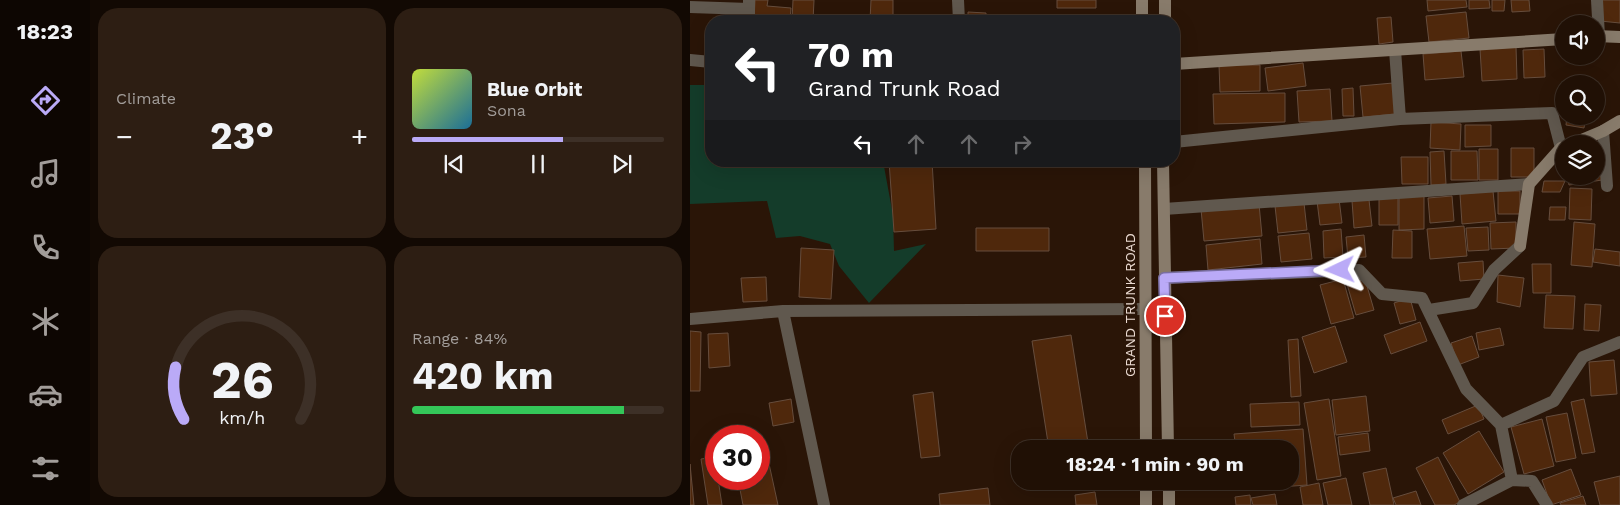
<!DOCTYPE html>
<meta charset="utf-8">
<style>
:root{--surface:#201005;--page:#2d1e13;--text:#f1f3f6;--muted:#a29d9a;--line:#3d3027;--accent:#baaaf7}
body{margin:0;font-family:"Work Sans",sans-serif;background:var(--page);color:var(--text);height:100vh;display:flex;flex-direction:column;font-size:19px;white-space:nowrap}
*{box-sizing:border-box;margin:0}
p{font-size:16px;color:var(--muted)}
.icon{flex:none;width:28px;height:28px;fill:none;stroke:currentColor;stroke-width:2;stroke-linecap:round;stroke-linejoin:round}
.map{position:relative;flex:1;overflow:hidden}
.sheet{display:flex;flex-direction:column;gap:8px;padding:8px;background:#120903;width:600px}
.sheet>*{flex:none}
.banner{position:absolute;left:15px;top:15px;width:475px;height:152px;border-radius:20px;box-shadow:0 5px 20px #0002,0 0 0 1px var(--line);background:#202124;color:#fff;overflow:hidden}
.tools{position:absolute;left:865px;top:15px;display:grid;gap:10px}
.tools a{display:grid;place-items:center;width:50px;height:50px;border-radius:50%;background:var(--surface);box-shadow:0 5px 20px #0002,0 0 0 1px var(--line);font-size:25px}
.speed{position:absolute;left:15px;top:425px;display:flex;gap:10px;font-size:25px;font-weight:700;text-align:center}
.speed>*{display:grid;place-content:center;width:65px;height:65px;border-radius:50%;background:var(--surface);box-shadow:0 5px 20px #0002,0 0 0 1px var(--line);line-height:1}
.speed .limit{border:8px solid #d22;background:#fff;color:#111}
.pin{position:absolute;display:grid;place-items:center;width:42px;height:42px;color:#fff;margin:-21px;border:2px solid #fff;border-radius:50%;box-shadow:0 1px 5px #0007}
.me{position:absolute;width:55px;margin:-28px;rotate:268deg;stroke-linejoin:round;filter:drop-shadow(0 0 4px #0008)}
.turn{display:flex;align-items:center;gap:18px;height:105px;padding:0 20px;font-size:22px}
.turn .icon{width:65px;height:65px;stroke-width:2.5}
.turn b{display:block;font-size:35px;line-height:42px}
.lanes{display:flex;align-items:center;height:48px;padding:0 20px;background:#0003;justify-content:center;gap:25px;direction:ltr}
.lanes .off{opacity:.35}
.big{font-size:38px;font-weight:700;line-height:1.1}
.sheet .widget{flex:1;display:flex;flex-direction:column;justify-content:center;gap:8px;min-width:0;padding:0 18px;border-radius:20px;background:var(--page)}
.sheet .dial{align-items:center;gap:0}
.dial svg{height:130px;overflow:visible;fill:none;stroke:var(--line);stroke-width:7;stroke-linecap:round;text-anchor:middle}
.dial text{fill:var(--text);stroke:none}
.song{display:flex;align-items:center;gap:15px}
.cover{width:60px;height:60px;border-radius:8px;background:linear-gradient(135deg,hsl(70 70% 55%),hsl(200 70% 35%))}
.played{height:5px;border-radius:2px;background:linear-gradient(90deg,var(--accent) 60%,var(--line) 60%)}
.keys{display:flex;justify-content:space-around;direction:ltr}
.heat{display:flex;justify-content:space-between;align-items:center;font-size:28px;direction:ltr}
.charge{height:8px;border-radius:4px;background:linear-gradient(90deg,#34c759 84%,var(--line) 0)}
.sheet .tiles{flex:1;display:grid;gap:8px;grid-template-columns:repeat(2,1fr)}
.trip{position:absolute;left:321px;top:440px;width:288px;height:50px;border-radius:20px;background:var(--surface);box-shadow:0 5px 20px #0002,0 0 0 1px var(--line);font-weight:700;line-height:50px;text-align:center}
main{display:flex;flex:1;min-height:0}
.dock{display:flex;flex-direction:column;width:90px;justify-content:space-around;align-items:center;background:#0d0602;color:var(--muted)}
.dock .icon{width:35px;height:35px}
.dock .on{color:var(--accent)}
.dock b{font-size:22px;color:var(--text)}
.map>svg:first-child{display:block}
</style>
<main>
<nav class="dock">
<b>18:23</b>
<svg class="icon on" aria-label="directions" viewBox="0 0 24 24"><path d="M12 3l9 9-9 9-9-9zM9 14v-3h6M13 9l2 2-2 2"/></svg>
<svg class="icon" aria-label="music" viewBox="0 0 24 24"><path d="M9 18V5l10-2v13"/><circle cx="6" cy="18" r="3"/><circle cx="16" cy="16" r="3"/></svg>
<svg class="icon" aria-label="phone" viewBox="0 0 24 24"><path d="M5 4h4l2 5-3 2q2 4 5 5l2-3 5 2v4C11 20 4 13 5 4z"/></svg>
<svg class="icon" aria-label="climate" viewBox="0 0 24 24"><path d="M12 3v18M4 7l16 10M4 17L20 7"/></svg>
<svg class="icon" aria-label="car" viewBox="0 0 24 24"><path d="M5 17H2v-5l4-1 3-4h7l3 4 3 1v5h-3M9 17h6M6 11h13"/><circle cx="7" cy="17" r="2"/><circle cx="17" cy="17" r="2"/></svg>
<svg class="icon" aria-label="filters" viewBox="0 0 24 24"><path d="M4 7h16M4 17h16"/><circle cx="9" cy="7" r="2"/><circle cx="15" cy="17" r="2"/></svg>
</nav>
<section class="sheet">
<div class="tiles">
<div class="widget"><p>Climate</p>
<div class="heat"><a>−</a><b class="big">23°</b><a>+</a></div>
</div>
<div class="widget">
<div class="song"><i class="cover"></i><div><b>Blue Orbit</b><p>Sona</p></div></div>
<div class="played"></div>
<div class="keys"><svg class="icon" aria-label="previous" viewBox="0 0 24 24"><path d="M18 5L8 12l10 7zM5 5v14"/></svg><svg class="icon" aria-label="pause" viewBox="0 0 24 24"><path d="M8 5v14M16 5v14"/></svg><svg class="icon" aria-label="next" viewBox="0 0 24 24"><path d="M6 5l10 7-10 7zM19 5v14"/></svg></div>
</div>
<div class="widget dial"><svg viewBox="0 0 100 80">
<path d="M14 69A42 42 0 1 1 86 69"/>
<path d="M14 69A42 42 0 0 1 9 37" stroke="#baaaf7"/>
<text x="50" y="56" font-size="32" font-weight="700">26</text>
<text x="50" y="72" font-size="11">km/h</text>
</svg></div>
<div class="widget"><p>Range · 84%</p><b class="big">420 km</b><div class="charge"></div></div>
</div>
</section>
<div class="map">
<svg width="930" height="505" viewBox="0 0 930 505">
<rect width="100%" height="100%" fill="#2a1507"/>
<path fill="#143c2a" d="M0,85H21V161H193L203,215L204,251L236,244L179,303L149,266L140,244L110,236L86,238L77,201L0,204Z"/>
<path fill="#4f280c" stroke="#664d3d" d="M65,0H78L77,6L101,8L100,21H64Z
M103,0H124L123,21H102Z
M181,0H203V21H180Z
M367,0H406V8H367Z
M737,0H776L777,7L738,11Z
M779,0H799L800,8L779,9Z
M802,0H815L814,11H802Z
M821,0H839L840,11L822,12Z
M912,0H930V23L910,21Z
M278,12L296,13V21H278Z
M776,12L779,38L739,42L736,16Z
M701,17L703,42L689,44L687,18Z
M826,47L827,79L792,81L790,49Z
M854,49L855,77L834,78L833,50Z
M771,51L774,77L735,80L733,54Z
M613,63L616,86L578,91L575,68Z
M529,65H570V91L530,92Z
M703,83L706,114L673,117L670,86Z
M663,88L664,116H653L652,89Z
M640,89L642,121L609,122L607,91Z
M595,93V122L524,124L523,94Z
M877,116H896L894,128L876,125Z
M741,122L771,124L770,150L740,148Z
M775,125H801V146L775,147Z
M821,148H844V177H821Z
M789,149H808V180H789Z
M754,151L756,184L741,185L740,152Z
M761,151H787L788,180H761Z
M711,157H738V184H712Z
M906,160H909L912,180L879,185L877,176H906Z
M199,161H242L246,229L204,232Z
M333,161H354V164H333Z
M854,181H875L870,192H852Z
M880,188L902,189L901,220L879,219Z
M803,191L806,221L772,224L770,194Z
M808,191H830V214H808Z
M689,196H708V225H689Z
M709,196H734V229L709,230Z
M762,196L764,221L740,223L738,198Z
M649,199L652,223L630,225L627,201Z
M679,200L682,226L664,228L662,201Z
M614,203L617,230L588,233L585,206Z
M569,204L572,236L514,241L511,209Z
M860,207H876L875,220H859Z
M826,222V248L801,249L800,223Z
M884,222L905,224L902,267L881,265Z
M774,226L777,256L740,259L737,229Z
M798,227L799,250L778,251L776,228Z
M286,228H359V251H286Z
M651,229L653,257L634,258L633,231Z
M703,230L722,231V258H702Z
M619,233L622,259L591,262L588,236Z
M674,235L676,257L658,258L656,237Z
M570,239L572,264L518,270L516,245Z
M111,248L144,250L141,299L109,297Z
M905,249L930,252V266L903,262Z
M793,261L794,279L770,281L768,263Z
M842,264H861V293H843Z
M808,275L834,278L830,307L807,302Z
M76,277L77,301L53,302L51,278Z
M653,279L664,318L641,324L630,285Z
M675,279L684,310L666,315L657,284Z
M856,295L885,296L883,329L854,328Z
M720,298L726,320L710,324L704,303Z
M895,304L911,305L909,331L894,330Z
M730,322L737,341L701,354L694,335Z
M645,326L657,362L624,373L612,337Z
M810,328L814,345L789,350L786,333Z
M0,331L11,332L10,391H0Z
M38,333L40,366L19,368L18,334Z
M381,335L399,449H359L342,341Z
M782,336L789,357L768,365L761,343Z
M608,339L611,396L601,397L598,340Z
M924,360L927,394L901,396L899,362Z
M243,392L250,456L231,458L223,395Z
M676,396L680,431L646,435L642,400Z
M101,399L104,422L83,426L79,403Z
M639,399L651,476L627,480L614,403Z
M894,399L905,452L892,454L881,402Z
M609,402L610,425L561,427L560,404Z
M788,405L794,419L758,434L752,420Z
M877,413L886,458L866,462L856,417Z
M852,419L864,466L834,474L821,427Z
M613,429L617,485L549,490L548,481H600V449H546L544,434Z
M789,431L814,472L778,494L753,453Z
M678,433L680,451L650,455L648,437Z
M76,450L88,505H53L48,479H69V451Z
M24,457L26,479H28L32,505H18L11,459Z
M748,457L770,502L764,505H745L726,468Z
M0,464L4,505H0Z
M696,468L704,505H680L673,473Z
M881,469L891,495L861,505L852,480Z
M930,476V505H910L904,482Z
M656,478L662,505H638L633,483Z
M629,483L633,505H613L610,487Z
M298,488L300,505H250L249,494Z
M726,491L731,505H706L703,498Z
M405,492L407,505H386L385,495Z
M585,494L587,505H563L561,498Z
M560,495L561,505H546L545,497Z
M893,496L896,505H871L870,503Z"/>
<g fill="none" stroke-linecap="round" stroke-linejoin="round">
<path stroke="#60584e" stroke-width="12" d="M59,0V21
M268,0L269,21
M907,0L909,36
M0,7L59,9
M705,50L710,119
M0,60L21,62
M913,131L917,186
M484,142L710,119L862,113L871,148
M474,209L839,184
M474,278L669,270L692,294L732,298L776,389L811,425L822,480
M739,310L783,303L804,270L830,246
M93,311L134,505
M0,319L93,311L454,309
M811,425L864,401L893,357L930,342
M773,505L822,480L842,481L857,505"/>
<path stroke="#887b6b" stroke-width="12" d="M452,0V21
M475,21V0
M906,36L930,37
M484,64L874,39
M882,144L913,131L930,121
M455,161L456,449
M473,161L478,449
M830,246L839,184L871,148L874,147
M456,481V505
M479,481V505"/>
</g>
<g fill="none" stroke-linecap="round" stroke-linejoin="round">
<defs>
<path id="route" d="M475,316L474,278L650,270"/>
</defs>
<use href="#route" stroke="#796ea1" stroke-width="12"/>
<use href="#route" stroke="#baaaf7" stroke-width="9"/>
</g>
<g text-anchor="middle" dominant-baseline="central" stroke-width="5" stroke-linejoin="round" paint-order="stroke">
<g font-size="14" fill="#eadad1" stroke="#2a1507">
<text transform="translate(440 305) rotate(-90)">GRAND TRUNK ROAD</text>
</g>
</g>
</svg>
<div class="tools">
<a><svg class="icon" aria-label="sound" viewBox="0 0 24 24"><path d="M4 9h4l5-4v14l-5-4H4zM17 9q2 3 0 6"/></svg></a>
<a><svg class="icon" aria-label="search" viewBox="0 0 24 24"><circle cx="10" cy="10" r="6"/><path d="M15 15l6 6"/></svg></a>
<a><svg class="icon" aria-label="layers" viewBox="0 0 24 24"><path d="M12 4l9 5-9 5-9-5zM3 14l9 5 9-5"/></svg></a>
</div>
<div class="speed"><div class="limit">30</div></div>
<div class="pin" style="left:475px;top:316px;background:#d93025"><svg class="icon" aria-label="arrive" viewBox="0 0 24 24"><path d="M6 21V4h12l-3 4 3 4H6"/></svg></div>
<svg class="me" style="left:650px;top:270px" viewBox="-20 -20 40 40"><path d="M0-17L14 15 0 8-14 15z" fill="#baaaf7" stroke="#fff" stroke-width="4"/></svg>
<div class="trip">18:24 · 1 min · 90 m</div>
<div class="banner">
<div class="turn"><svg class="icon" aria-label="left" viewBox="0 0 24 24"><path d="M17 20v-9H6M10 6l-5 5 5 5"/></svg><div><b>70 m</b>Grand Trunk Road</div></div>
<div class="lanes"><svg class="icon" aria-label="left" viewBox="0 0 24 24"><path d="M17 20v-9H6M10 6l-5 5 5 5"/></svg><svg class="icon off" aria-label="ahead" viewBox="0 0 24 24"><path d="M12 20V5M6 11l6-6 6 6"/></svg><svg class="icon off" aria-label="ahead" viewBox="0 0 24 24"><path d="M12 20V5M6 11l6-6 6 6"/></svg><svg class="icon off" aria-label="right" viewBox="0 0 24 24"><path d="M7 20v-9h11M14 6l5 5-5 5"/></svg></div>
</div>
</div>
</main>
